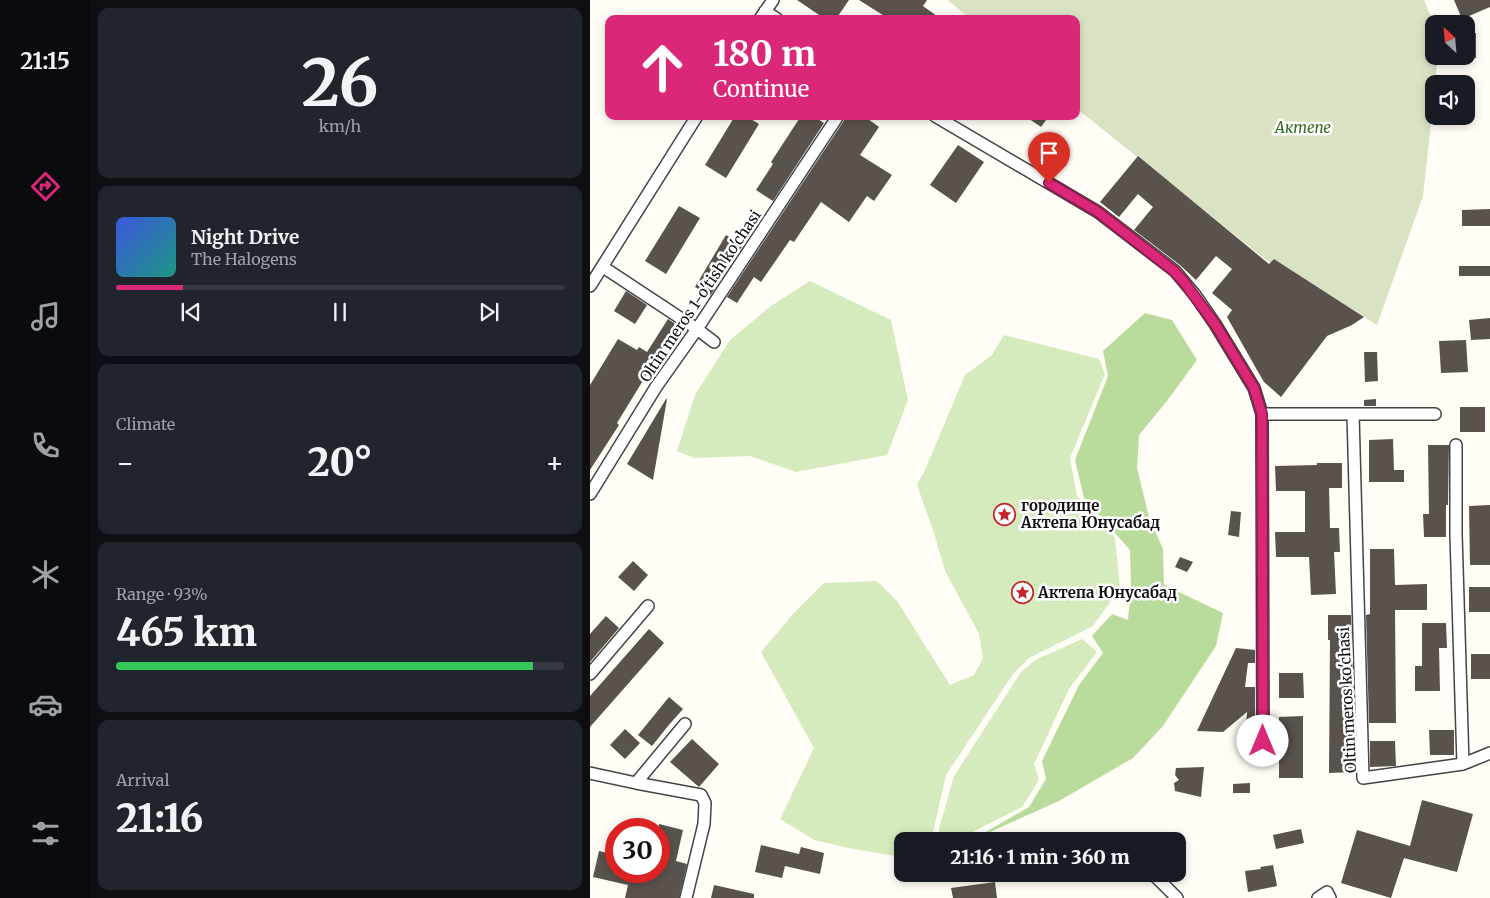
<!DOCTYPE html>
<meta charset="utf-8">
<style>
:root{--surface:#171b24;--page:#20242c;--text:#f1f3f6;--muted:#9ea1a6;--line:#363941;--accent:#db2777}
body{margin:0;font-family:Merriweather,serif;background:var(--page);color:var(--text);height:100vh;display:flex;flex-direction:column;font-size:19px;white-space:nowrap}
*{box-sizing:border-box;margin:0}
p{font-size:16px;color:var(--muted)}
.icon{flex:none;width:28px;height:28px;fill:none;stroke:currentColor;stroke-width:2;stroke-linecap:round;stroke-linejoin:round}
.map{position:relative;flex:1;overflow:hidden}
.drawer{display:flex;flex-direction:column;gap:8px;padding:8px;background:#0d0f14;width:500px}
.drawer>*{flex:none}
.hud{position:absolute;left:15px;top:15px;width:475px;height:105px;border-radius:10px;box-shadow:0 2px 8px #0003;background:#db2777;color:#fff;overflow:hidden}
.needle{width:32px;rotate:334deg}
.controls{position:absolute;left:835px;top:15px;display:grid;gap:10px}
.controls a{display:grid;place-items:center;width:50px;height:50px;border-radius:10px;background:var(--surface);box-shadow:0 2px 8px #0003;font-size:25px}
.speed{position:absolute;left:15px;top:818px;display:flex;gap:10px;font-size:25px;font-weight:700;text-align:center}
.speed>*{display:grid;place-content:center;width:65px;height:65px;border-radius:50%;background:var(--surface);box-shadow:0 2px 8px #0003;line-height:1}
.speed .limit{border:8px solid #d22;background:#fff;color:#111}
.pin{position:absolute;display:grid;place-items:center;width:42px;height:42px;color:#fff;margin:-51px -21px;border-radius:50% 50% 50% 0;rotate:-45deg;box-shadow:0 0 5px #0007}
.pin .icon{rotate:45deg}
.me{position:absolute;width:55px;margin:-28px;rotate:0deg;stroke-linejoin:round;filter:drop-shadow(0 0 4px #0008)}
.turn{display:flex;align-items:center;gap:18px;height:105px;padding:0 25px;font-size:22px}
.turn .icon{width:65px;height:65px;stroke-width:2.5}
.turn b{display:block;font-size:35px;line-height:42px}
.big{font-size:38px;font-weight:800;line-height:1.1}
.drawer .tile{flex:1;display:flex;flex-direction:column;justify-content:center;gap:8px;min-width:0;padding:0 18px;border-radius:10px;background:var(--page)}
.drawer .dial{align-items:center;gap:0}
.dial b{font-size:65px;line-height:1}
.song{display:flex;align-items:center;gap:15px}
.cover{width:60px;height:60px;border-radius:8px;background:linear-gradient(135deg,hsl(230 70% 55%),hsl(170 70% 35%))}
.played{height:5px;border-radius:2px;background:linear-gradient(90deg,var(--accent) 15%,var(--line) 15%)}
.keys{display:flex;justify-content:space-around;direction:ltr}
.heat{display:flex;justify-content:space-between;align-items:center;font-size:28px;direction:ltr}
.charge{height:8px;border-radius:4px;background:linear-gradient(90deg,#34c759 93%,var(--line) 0)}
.trip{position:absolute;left:304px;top:832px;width:292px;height:50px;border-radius:10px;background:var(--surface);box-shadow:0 2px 8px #0003;font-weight:800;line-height:50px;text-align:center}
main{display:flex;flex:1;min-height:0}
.tab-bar{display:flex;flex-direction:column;width:90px;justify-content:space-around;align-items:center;background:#090b0e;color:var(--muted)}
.tab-bar .icon{width:35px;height:35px}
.tab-bar .current{color:var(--accent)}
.tab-bar b{font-size:22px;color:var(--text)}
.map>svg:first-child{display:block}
</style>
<main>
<nav class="tab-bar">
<b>21:15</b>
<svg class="icon current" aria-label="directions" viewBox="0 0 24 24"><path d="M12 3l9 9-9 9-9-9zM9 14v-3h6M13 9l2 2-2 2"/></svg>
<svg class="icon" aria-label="music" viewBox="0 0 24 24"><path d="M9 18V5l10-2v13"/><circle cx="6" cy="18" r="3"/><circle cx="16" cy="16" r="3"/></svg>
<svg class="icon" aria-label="phone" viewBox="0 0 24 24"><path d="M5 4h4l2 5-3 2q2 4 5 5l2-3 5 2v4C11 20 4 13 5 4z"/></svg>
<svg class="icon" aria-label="climate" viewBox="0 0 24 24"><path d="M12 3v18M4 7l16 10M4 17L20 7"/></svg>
<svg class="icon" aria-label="car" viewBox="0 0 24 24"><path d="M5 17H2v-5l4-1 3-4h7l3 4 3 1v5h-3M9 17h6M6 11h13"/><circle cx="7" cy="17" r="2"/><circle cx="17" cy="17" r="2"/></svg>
<svg class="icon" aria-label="filters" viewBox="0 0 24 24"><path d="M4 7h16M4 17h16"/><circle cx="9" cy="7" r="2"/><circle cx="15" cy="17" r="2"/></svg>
</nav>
<section class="drawer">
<div class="tile dial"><b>26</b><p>km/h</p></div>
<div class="tile">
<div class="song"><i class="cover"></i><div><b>Night Drive</b><p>The Halogens</p></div></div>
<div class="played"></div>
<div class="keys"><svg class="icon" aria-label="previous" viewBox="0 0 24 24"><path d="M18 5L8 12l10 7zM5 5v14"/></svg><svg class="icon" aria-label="pause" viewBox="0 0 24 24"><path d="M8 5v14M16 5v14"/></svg><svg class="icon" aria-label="next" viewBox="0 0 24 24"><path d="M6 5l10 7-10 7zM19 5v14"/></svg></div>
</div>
<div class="tile"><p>Climate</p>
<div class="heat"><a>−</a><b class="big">20°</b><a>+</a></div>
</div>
<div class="tile"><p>Range · 93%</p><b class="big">465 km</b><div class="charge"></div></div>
<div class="tile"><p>Arrival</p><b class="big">21:16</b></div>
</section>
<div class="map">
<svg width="900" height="898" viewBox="0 0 900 898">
<rect width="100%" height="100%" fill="#fffdf5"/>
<path fill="#d5ebbd" d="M220,281L301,320L318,400L297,455L206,472L160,456L104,458L87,451L105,395L140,340L181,306Z
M414,335L509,359L515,374L480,458L487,496L525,538L530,588L503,626L439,658L423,674L356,775L343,832L346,841H312V855L305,856L258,848L224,840L190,819L224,748L171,652L204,613L234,583L287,581L307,601L360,685L384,675L393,658L389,634L355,571L344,533L327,485L335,470L375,375L402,355Z
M492,639L507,652L479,689L444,764L449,780L432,807L365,841H351L349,829L364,776L431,672L445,660Z"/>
<path fill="#b9dc9c" d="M555,313L582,320L607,360L577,401L549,435L547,468L559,517L573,549L574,585L633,613L626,646L573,726L543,758L469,801L380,841L439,807L456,779L452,761L489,685L513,653L502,636L522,614L538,620L541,588L540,550L494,498L485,460L518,376L513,351Z"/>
<path fill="#d9e3c4" d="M358,0H834L844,24V56H848L845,84H844V96L833,196L787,325L684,259L680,263L486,108V19H380Z"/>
<path fill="#5a524d" d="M207,0H259L246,19H235Z
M269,0H337L333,6L351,19H299Z
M864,0H900V7L872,19Z
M876,33H886V58H876Z
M145,116H156L169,124L136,178L115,165Z
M211,116H223L234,123L183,201L166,190L183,164L181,162Z
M257,116H274L289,127L270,155L302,175L284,201L277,196L259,222L231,202L204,242L200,240L171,282L164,277L147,303L137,297Z
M435,116H459L451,127Z
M368,145L394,162L366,203L340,185Z
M548,156L679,264L684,259L774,317L762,325L737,336L691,397L674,382L667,370L637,317L642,310L622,293L642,269L626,256L606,280L590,265L544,230L563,207L548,194L529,217L510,202Z
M89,206L110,218L76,274L55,261Z
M900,209V226H872V210Z
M136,235L153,245L120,296L105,287Z
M869,266H900V276H869Z
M36,291L57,305L45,324L24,311Z
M900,318V339L881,340L879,320Z
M78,319L96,331L84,348L76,343L27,423L29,425L0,470V385L28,339L47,350L49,347L57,352Z
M876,340L878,372L851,373L849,341Z
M774,352H787L788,381L775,382Z
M76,399H77L63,480L37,464Z
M786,399V406H774V400Z
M870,407H895V432H870Z
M803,439L804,470H814V482H779V440Z
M838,445H859L858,505H856V537H834L833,514H839Z
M727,463H752V488H739L740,528H749L750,552H744L746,594L721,595L719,557H686L685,532H715V491H686L685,466L727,465Z
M900,505V565H880L879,506Z
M641,511L651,512L649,537L638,535Z
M780,549H804L805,585L837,584V610H805L806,723H779L776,615L780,614Z
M590,557L603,562L597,572L585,567Z
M43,561L58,575L44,591L28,577Z
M879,587H900V612H879Z
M738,615H761L765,767H764V772L739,773L740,640H738Z
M16,616L29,628L0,662V634Z
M832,623H856L857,648H849L850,691H825V666H832Z
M59,629L74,643L0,727V696Z
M646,648L665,650V663H658L655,687H665V730L656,729L657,712L633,732L607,731Z
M881,654H900V679H881Z
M689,673H713L714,698H689Z
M79,697L93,709L78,726L62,746L48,735Z
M713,716V778H689V717Z
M35,729L50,743L35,759L20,745Z
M839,730H864V755H840Z
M102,739L129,764L109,787L80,762Z
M780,741H805L806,766L780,767Z
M614,767L611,797L585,791L584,783L589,780L585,775L586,768Z
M660,783V793H643V784Z
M832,800L883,814L867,872L814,858L801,898L751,883L767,830L820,846Z
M69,824L93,830L86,861L97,864L89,898H35L38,885L3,877L9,851L26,855V871H69Z
M711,829L714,843L686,849L683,835Z
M171,845L209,854L211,847L234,853L230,874L195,866L192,878L165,872Z
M683,865L687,886L658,892L655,871L671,869L670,867Z
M405,882L407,898H363L361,888Z
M124,885L164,894V898H121Z"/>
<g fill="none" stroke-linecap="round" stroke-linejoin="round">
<defs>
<path id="minor" d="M175,11L187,19
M170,19L183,0
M345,116L508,212L585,271L605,295L625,324L664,388L672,414L673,741
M13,267L107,329L124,342
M0,286L107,116
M672,414H845
M763,414L773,778L873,764L900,753
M866,445V534L873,764
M0,494L66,387L107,329L248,116
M0,674L58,606
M0,773L46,783L95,724
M46,783L111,795L115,803L114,824L96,898
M564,875L587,898
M728,898L737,892L740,898"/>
</defs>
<use href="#minor" stroke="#444" stroke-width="14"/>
<use href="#minor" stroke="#fff" stroke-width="11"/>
</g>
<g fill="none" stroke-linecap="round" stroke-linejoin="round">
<defs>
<path id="route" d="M459,183L508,212L584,271L594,282L625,324L664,388L672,414L673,741"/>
</defs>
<use href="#route" stroke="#8e194d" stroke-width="12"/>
<use href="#route" stroke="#db2777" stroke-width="9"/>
</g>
<defs>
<symbol id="sight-ring" viewBox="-11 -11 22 22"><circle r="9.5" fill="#fff" stroke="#c4262e" stroke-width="1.5"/><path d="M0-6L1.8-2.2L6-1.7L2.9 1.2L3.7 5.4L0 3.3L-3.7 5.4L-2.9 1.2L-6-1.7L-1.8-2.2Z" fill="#c4262e"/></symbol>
</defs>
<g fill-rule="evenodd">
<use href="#sight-ring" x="402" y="502" width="25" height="25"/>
<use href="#sight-ring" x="420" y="580" width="25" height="25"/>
</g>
<g text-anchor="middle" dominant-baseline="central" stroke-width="5" stroke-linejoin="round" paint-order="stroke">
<g font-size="15" font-style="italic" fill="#2f6b1f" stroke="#fff">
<text x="713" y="127">Актепе</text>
</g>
<g font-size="15" fill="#111" stroke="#fff">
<text transform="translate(110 296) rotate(-56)">Oltin meros 1-o'tish ko'chasi</text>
<text transform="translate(757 700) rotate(-93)">Oltin meros ko'chasi</text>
</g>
<g font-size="15" font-weight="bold" fill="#111" stroke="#fff" text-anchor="start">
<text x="431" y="505">городище<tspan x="431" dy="17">Актепа Юнусабад</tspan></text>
<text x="448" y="592">Актепа Юнусабад</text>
</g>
</g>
</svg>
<div class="controls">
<a><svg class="needle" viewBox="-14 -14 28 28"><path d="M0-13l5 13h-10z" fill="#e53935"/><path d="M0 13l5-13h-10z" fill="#9ea1a6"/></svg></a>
<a><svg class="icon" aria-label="sound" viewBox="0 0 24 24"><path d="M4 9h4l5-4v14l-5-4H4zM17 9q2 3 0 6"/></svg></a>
</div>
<div class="speed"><div class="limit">30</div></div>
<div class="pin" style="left:459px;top:183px;background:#d93025"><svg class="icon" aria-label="arrive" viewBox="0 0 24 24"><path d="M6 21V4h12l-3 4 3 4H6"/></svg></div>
<svg class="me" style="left:673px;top:741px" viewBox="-20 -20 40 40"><circle r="19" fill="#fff"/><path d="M0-13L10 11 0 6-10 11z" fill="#db2777"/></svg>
<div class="trip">21:16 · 1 min · 360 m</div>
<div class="hud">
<div class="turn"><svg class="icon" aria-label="ahead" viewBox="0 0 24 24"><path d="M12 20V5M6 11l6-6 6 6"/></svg><div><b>180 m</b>Continue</div></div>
</div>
</div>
</main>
